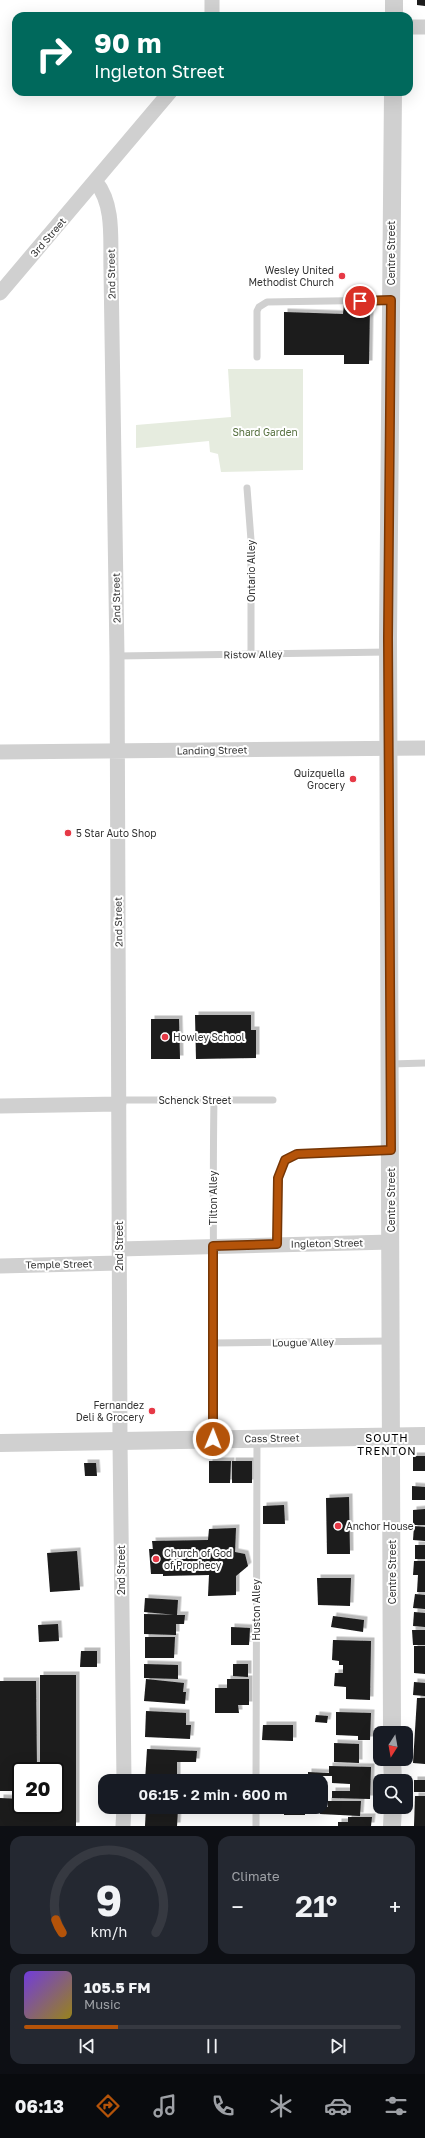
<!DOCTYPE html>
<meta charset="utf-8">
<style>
:root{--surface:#171b24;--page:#242831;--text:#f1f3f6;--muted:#9ea1a6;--line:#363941;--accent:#b45309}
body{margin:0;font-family:"Golos Text",sans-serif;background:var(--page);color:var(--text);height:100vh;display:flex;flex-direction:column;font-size:15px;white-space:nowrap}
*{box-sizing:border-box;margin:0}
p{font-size:13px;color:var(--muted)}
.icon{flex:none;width:22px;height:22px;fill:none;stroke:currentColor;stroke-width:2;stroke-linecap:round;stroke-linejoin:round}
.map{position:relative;height:1826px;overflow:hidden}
.sheet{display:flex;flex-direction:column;gap:10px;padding:10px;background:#0d0f14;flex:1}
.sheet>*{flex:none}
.hud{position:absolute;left:12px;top:12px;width:401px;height:84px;border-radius:12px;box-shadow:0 4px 16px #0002;background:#00695c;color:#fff;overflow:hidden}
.needle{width:26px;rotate:191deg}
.controls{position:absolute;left:373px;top:1726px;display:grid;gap:8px}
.controls a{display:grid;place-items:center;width:40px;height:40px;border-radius:8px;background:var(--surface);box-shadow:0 4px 16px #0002;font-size:20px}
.speed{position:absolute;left:12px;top:1762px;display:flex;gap:8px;font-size:20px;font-weight:700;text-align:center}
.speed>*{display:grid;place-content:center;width:52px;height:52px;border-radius:50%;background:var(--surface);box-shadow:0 4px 16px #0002;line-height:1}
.speed .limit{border:2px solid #111;border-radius:6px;background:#fff;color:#111}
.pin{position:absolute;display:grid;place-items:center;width:34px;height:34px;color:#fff;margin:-17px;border:2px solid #fff;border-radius:50%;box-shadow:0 1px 4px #0007}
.me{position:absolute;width:44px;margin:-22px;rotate:1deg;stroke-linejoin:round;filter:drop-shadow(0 0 3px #0008)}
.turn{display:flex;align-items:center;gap:14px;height:84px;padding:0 16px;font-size:18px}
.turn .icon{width:52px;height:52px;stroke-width:2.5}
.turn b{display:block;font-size:28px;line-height:34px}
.big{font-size:30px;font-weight:600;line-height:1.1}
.sheet .tile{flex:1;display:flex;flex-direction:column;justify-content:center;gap:6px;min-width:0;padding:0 14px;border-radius:12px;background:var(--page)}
.sheet .dial{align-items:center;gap:0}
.dial svg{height:104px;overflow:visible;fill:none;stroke:var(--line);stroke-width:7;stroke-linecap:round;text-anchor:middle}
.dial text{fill:var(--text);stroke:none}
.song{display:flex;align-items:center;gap:12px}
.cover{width:48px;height:48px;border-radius:6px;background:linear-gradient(135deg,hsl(260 70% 55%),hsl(50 70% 35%))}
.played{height:4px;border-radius:2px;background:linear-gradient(90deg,var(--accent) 25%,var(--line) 25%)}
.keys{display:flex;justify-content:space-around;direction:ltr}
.heat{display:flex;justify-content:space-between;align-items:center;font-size:22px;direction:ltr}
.sheet .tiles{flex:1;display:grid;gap:10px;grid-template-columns:1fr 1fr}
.tile:last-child{grid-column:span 2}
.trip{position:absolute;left:98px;top:1774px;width:230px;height:40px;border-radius:12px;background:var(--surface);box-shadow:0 4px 16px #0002;font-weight:600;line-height:40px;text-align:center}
.dock{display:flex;height:64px;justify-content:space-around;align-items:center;background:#090b0e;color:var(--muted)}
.dock .icon{width:28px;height:28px}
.dock .selected{color:var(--accent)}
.dock b{font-size:18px;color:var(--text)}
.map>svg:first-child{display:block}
</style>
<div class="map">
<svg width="425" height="1826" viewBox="0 0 425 1826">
<defs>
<filter id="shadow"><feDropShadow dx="3.5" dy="-3.5" stdDeviation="0" flood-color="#0004"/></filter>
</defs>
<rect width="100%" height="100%" fill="#fff"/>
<path fill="#e6ecdf" d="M228,369H303V470L221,472L218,454L210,452L209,441L136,448V425L231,417Z"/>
<path fill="#1a1a1a" filter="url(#shadow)" d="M417,0H425V6L417,5Z
M344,304L370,305L369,364H344V355H284V312L343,314Z
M195,1015H251V1030H256V1058L196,1059Z
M151,1019H179L180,1059H151Z
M413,1456H425V1471H413Z
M209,1461H231L230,1483H209Z
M232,1461H252V1483H232Z
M84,1463H96L97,1476H85Z
M412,1486L425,1487V1500H412Z
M349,1497L350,1554H327L326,1498Z
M284,1505L285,1524H263V1506Z
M425,1509V1525H413V1510Z
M414,1526L425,1527V1541L413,1540Z
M236,1528L235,1552L245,1554L248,1566L236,1576V1595L208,1596L209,1575L163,1576V1574H151L149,1549H153L152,1541L208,1540L209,1529Z
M415,1545H425V1559H415Z
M77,1551L80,1590L50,1592L47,1553Z
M414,1561H425V1592H417L418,1575H413Z
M317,1578H351L350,1606L318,1605Z
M415,1594L425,1595V1609L413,1608Z
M145,1598L178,1600L177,1615L144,1612Z
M414,1612L425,1613V1627L413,1626Z
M144,1614L185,1615L184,1624H176V1635L144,1634Z
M333,1616L364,1620L363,1632L331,1627Z
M58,1624L59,1641L39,1642L38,1625Z
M231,1627L250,1628L249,1645H231Z
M412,1630H425V1645H413Z
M145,1637H175L174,1658H145Z
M333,1640L371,1641L370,1700L346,1699V1687L334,1686L335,1673H343V1665H339V1661L332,1660Z
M414,1646H425V1674L414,1673Z
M81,1651H97V1667H80Z
M144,1664L178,1665V1679L144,1678Z
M233,1664H248V1677L233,1676Z
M40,1675H76V1826H0V1798L21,1799V1805H55V1771H40Z
M146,1679L184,1683L183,1692H186L185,1704L144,1701Z
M227,1679H249V1705H238L239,1713H215V1688H227Z
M0,1681H36L37,1771H21V1791H0Z
M414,1682L425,1683V1696L413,1695Z
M417,1698H425V1764L413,1763Z
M146,1711L186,1713V1725H191L190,1739L145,1737Z
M336,1712L371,1713L370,1740H358V1736L336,1735Z
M316,1715L328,1716L327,1723L315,1722Z
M263,1725H293V1741L262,1740Z
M334,1743L359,1744V1763L334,1762Z
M147,1749L197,1751L196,1762H177V1778L185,1779V1781H145Z
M329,1766L371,1767L370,1799L332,1798V1791H350V1784L332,1783V1776H308V1772L329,1773Z
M414,1780H425V1792H414Z
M415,1796H425V1826H414Z
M328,1801H361L360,1816L320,1814V1807H328Z
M146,1807L178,1809L177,1826H145Z
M284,1807H305V1815H284Z
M348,1817H372L371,1826H338V1822H348Z"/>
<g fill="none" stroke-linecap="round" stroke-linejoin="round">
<path stroke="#d0d0d0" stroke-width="7" d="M257,357V311L259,307L267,302L391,300
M247,488L251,540V654
M117,656L388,652
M391,1064L425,1063
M118,1100H273
M277,1244L278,1178L285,1160L297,1154L391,1150
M215,1343L389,1341
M213,1439C215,1326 212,1213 214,1100
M256,1781L257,1439
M256,1826V1807"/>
<path stroke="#d0d0d0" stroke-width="15" d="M212,0V16
M409,27H425
M96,182C115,206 110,241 111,270L117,656L120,1441L124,1781
M0,293L170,92
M0,752L425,748
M0,1106L119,1104
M119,1249L391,1242
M0,1266L119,1263
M123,1826L124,1807"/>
<path stroke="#d0d0d0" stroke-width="18" d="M394,0V16
M0,1443L425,1436
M392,1733L388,638L393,92
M392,1759L393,1781
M392,1826L393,1807"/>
</g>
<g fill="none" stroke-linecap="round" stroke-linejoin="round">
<defs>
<path id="route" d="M213,1439V1246L277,1244L278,1178L285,1160L297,1154L391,1150L388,638L391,300L360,301"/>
</defs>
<use href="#route" stroke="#753606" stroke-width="10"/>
<use href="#route" stroke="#b45309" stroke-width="7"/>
</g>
<g fill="#e63946" stroke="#fff" stroke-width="1.5">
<circle cx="342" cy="276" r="4"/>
<circle cx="353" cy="779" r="4"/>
<circle cx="68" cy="833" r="4"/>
<circle cx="165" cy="1037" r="4"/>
<circle cx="152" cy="1411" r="4"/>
<circle cx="338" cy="1526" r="4"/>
<circle cx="156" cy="1559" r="4"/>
</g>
<g text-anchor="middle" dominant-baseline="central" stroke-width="4" stroke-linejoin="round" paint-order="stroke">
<g font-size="10" fill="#333" stroke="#fff">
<text transform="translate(48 237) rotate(-49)">3rd Street</text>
<text transform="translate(391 253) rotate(-90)">Centre Street</text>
<text transform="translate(111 274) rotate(-91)">2nd Street</text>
<text transform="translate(251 571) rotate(-90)">Ontario Alley</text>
<text transform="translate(116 598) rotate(-91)">2nd Street</text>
<text transform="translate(253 654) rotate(-1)">Ristow Alley</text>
<text transform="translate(212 750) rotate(-1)">Landing Street</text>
<text transform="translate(118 922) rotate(-91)">2nd Street</text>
<text x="195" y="1100">Schenck Street</text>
<text transform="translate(213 1198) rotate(-90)">Tilton Alley</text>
<text transform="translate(391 1200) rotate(-90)">Centre Street</text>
<text transform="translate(327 1243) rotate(-1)">Ingleton Street</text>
<text transform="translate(119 1246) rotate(-90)">2nd Street</text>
<text transform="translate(59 1264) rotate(-1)">Temple Street</text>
<text transform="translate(303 1342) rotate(-1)">Lougue Alley</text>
<text transform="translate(272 1438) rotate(-1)">Cass Street</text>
<text transform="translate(121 1570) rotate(-90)">2nd Street</text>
<text transform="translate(392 1572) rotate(-90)">Centre Street</text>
<text transform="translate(256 1610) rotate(-90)">Huston Alley</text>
</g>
<g font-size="10" fill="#333" stroke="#fff" text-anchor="start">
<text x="334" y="270" text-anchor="end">Wesley United<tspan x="334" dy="12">Methodist Church</tspan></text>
<text x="345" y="773" text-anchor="end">Quizquella<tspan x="345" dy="12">Grocery</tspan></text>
<text x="76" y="833">5 Star Auto Shop</text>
<text x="173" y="1037">Howley School</text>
<text x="144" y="1405" text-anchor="end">Fernandez<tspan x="144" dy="12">Deli &amp; Grocery</tspan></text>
<text x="346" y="1526">Anchor House</text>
<text x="164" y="1553">Church of God<tspan x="164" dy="12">of Prophecy</tspan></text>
</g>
<g font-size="10" fill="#56703f" stroke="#fff">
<text x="265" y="432">Shard Garden</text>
</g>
<g font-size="11" letter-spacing="1" fill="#000" stroke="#fff">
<text x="387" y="1437">SOUTH<tspan x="387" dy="13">TRENTON</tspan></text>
</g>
</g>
</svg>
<div class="controls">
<a><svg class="needle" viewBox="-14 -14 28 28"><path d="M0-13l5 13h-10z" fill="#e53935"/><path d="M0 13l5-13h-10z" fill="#9ea1a6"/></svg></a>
<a><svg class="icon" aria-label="search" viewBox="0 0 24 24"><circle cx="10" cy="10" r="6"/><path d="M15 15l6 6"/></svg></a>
</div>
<div class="speed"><div class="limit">20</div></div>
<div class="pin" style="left:360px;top:301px;background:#d93025"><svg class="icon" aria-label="arrive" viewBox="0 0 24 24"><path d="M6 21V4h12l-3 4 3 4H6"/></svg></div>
<svg class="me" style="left:213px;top:1439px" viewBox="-20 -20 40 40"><circle r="17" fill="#b45309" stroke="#fff" stroke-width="3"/><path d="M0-11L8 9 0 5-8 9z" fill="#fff"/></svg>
<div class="trip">06:15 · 2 min · 600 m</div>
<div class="hud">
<div class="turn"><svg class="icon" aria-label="right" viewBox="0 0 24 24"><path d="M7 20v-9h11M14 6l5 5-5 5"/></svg><div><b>90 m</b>Ingleton Street</div></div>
</div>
</div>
<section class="sheet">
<div class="tiles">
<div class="tile dial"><svg viewBox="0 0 100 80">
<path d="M14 69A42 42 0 1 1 86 69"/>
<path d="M14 69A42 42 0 0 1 9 59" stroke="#b45309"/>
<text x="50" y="56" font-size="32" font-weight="700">9</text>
<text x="50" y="72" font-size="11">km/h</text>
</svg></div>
<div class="tile"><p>Climate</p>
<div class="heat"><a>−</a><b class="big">21°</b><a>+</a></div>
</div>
<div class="tile">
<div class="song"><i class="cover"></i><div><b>105.5 FM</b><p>Music</p></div></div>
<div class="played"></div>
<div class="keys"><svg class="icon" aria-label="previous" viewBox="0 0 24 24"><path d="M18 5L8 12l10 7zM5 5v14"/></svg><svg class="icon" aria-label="pause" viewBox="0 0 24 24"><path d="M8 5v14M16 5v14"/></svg><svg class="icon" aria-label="next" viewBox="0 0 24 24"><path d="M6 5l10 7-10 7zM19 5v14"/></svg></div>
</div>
</div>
</section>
<nav class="dock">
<b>06:13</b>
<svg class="icon selected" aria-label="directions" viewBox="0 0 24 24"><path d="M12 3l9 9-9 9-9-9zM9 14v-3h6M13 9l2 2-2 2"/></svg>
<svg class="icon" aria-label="music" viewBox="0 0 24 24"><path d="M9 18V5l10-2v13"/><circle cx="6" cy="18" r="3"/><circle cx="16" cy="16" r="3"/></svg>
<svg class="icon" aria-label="phone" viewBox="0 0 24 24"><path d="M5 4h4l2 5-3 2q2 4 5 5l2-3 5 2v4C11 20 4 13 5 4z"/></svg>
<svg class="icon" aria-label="climate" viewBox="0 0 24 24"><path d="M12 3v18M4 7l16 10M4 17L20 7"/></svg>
<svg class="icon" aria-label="car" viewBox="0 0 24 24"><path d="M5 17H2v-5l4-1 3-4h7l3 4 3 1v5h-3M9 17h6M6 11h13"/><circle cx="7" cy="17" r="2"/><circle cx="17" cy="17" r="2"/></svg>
<svg class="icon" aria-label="filters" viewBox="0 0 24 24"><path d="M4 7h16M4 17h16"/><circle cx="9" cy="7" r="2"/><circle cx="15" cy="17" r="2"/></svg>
</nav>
